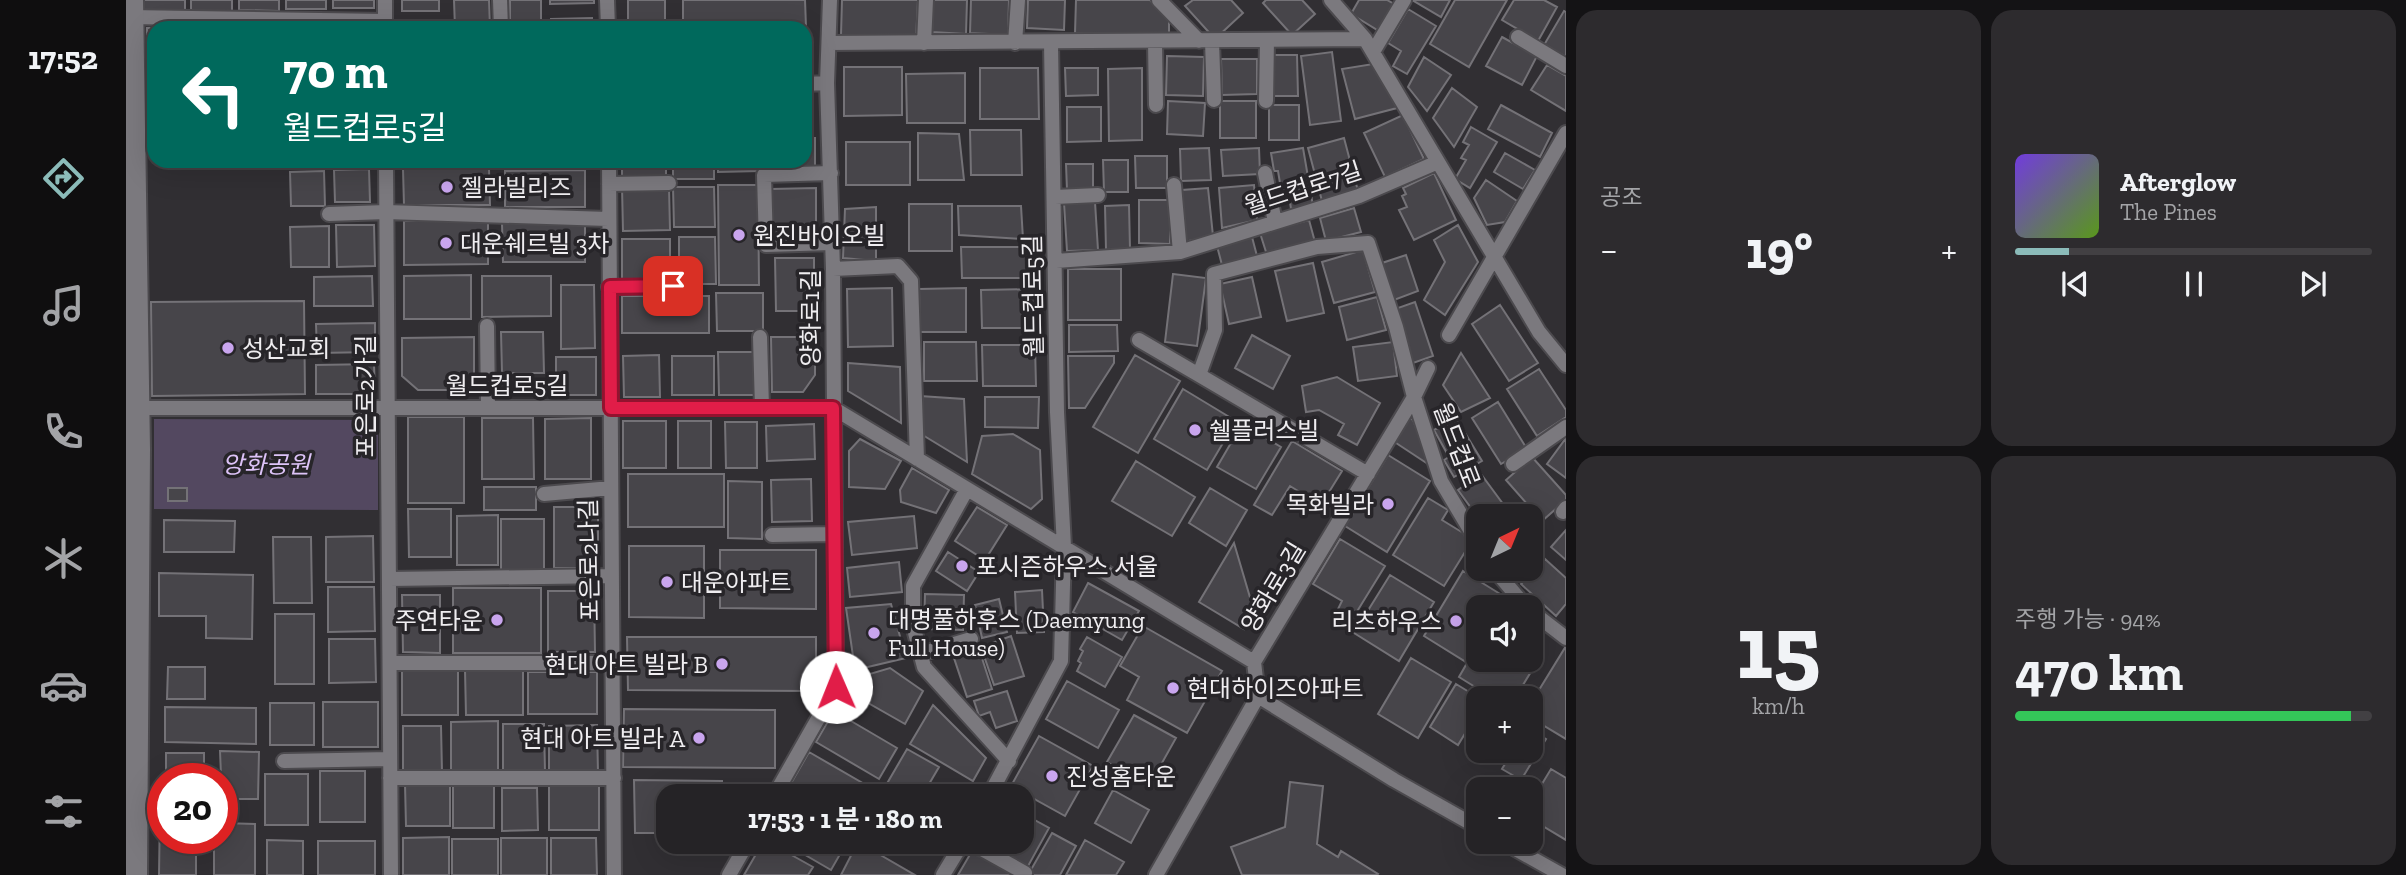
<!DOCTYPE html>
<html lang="ko">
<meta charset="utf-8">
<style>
:root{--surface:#252326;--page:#2d2b2e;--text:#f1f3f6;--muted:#a3a4a7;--line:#424043;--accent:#8bbbb9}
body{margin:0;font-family:"Zilla Slab","Noto Sans KR",serif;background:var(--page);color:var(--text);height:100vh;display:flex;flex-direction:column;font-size:26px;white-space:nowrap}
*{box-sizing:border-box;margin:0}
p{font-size:23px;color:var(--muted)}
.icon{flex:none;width:38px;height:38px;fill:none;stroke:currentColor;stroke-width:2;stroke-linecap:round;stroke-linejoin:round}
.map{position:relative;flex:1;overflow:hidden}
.panel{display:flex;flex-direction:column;gap:10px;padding:10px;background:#141315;width:840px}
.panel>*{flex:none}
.banner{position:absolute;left:21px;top:21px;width:665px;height:147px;border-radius:21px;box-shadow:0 7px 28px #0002,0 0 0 2px var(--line);background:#00695c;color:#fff;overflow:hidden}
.needle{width:46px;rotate:43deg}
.tools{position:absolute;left:1340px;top:504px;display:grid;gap:14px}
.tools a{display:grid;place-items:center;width:77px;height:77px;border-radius:14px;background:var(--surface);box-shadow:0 7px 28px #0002,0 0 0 2px var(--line);font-size:35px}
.speed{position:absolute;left:21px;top:763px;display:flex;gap:14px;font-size:35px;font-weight:700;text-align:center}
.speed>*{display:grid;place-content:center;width:91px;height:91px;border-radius:50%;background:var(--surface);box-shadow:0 7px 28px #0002,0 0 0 2px var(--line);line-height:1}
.speed .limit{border:10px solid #d22;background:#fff;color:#111}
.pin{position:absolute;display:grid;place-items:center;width:60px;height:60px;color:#fff;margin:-30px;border-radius:14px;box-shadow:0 4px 10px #0006}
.me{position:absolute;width:77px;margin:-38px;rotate:359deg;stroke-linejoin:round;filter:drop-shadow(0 0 5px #0008)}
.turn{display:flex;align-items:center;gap:24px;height:147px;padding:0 21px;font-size:32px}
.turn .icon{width:91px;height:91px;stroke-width:2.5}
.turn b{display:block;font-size:49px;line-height:60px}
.big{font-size:52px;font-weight:700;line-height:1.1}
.panel .tile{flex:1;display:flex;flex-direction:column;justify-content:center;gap:10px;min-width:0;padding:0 24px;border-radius:21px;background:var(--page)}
.panel .dial{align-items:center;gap:0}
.dial b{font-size:91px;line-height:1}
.song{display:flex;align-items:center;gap:21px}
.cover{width:84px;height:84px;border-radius:10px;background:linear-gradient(135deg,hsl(260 70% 55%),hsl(90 70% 35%))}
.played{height:7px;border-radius:4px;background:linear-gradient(90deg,var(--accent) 15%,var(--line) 15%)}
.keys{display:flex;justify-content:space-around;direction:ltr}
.heat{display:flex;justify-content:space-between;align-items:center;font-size:38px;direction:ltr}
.charge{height:10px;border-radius:5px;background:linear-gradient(90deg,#34c759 94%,var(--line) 0)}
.panel .tiles{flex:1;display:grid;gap:10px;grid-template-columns:repeat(2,1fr)}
.trip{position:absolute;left:530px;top:784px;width:378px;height:70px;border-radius:21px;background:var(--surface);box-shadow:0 7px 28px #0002,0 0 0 2px var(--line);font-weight:700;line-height:70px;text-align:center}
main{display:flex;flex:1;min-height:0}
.tabs{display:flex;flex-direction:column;width:126px;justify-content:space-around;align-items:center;background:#0f0e0f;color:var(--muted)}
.tabs .icon{width:49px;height:49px}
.tabs .selected{color:var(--accent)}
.tabs b{font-size:32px;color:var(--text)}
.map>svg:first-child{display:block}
</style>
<main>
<nav class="tabs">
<b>17:52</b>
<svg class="icon selected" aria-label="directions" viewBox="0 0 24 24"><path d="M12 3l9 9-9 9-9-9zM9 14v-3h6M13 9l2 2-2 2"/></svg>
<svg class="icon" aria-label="music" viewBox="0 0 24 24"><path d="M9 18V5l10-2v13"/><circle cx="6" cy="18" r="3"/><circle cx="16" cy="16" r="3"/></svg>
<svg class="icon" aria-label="phone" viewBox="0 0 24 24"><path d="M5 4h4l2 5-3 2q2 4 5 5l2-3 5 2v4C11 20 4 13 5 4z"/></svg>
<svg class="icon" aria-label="climate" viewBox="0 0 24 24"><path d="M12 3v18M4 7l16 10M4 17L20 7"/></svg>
<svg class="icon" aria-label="car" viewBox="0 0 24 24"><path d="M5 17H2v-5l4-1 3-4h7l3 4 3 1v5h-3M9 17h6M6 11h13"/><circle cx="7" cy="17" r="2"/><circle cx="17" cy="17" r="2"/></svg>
<svg class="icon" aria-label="filters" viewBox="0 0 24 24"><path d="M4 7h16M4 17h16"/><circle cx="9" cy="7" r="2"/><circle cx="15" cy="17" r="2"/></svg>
</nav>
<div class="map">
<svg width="1440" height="875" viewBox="0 0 1440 875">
<rect width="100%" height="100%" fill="#312f33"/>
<path fill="#534860" d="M28,419L252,420V510L28,509Z"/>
<path fill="#47454a" stroke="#747277" stroke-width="2" d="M18,0H59V11H18Z
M65,0H106V11H65Z
M113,0H153V11L113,10Z
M160,0H200V9H160Z
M207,0H248V8H207Z
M276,0H313V11H276Z
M328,0H363L364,28H329Z
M384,0H415V28H384Z
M424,0H468V3L424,4Z
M502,0H539V25H502Z
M557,0H679L680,27L557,28Z
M716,0H792L790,39L715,35Z
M807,0H841L840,34L806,32Z
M845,0H883L882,35L844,33Z
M902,0H939L938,30L901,28Z
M950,0H1024L1043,20V37L949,33Z
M1067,0H1105L1117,13L1089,39L1059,6Z
M1140,0H1176L1189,14L1166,35L1137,3Z
M1233,0H1261L1268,4L1253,31L1225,14Z
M1286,0H1324L1315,17Z
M1329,0H1381L1343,67L1304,44Z
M1388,0H1418L1431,7L1412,41L1376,20Z
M1282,9L1310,26L1281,74L1267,66L1275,51L1262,43Z
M1438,11L1440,12V57L1418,45Z
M466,18V28H425V19Z
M59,27L28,28V55H21V28Z
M1376,37L1411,56L1396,85L1360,66Z
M679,38H685V76H679Z
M1206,52L1215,121L1184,125L1175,56Z
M1144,55H1171L1172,96H1145Z
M1041,56L1078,57L1077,96L1040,95Z
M1298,57L1325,75L1301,111L1282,87Z
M1095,59H1131V94L1096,95Z
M1247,64L1271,108L1229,119L1216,69Z
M21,65H28V96H22Z
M1421,65L1440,76V111L1405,90Z
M718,67H776V115L718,116Z
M854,68H912L913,119H854Z
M939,68H972V95L940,96Z
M1016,68V140L983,141L982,69Z
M839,73V123H781L780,74Z
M1326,88L1351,107L1328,147L1307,118Z
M679,89H686L687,129H679Z
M1042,101L1079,103L1077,136L1041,134Z
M1094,101H1130V138H1094Z
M1143,105H1173V140H1143Z
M1375,105L1426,133L1414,157L1362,129Z
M941,107H975V141L941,142Z
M1277,115L1298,159L1259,177L1238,133Z
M1345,127L1371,142L1344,188L1329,179L1340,160L1335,158L1343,145L1337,142Z
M844,130H895L896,175H845Z
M792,133L833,134L838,180H792Z
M679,138H689V167H648V161H679Z
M1218,138L1232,191L1196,201L1182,148Z
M720,142H784V185H720Z
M1083,148L1085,180L1055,181L1054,149Z
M1133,148L1134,174L1097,176L1095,150Z
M1177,148L1187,206L1165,209L1162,188L1155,189L1152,171H1148L1145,153Z
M1379,153L1409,170L1397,189L1368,172Z
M1009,156H1041V188H1010Z
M977,160H1002V192H978Z
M496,161H540V178H496Z
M547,161H588V179H547Z
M592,161H634V171L592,172Z
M940,164H967V189L941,190Z
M243,169L244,202H209L208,170Z
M277,169H363L364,205H278Z
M459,170V207H379V171Z
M198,171L199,206H165L164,172Z
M1308,173L1330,220L1288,240L1273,210L1281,207L1276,196L1280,194L1277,188Z
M1360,180L1391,201L1379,222L1361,225L1348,198Z
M592,185H632L633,285H593Z
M1128,185L1131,220L1096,228L1093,188Z
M496,187H543L544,230L497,231Z
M547,187H588L589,227H548Z
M690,188V235H646L645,189Z
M1082,188L1087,236L1058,242L1056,190Z
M1013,200H1044V244L1013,243Z
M969,202L972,250L941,251L938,203Z
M783,204H826V251H783Z
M1003,205L1004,249L980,250L979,206Z
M832,206H895L897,239L833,235Z
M750,207V261L717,258L719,209Z
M1228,208L1235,232L1200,241L1194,218Z
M1183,220L1189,242L1141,255L1134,233Z
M278,221H362V264L278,265Z
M459,222V262H377L376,223Z
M210,225H248L249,266L211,267Z
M1332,225L1352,262L1319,315L1298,300L1319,262L1308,240Z
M203,226V267H165L164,227Z
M553,237H589L590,284H553Z
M1126,237L1131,256L1096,265L1091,246Z
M496,239H544V279H496Z
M835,247H914L915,278H836Z
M1237,250L1249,292L1208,303L1196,262Z
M1280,255L1292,291L1268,300L1256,263Z
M649,258H688V311H650Z
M1187,263L1198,313L1161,321L1149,271Z
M942,269H995V320H942Z
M1047,274L1080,278L1071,346L1039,342Z
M345,275V319H278V276Z
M246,276L247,306H188V277Z
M356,276H425V316L356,317Z
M1126,277L1135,317L1103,324L1094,284Z
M435,285H468L469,348L435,349Z
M766,288L767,346L722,347L721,289Z
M840,288V332H794L793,289Z
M913,289L914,328H856L855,290Z
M590,293H637V331H591Z
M496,296H583V333H496Z
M1251,297L1260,330L1221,340L1213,307Z
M178,301L179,394L26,396L25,302Z
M1289,302L1307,356L1287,363L1269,309Z
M1374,305L1412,363L1383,381L1346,324Z
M249,323V352L191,353L190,324Z
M943,325H991L992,351L943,352Z
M375,332H417L418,373H376Z
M1126,335L1164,356L1147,389L1109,368Z
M348,337V390H292L276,376V338Z
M645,337H689V375L677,392H646Z
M798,342H850L851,381H798Z
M1267,342L1271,376L1232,381L1227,347Z
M856,345H909L910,386H857Z
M592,352H628V395H593Z
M1335,353L1364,398L1335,412L1317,385Z
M533,355L534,397H498L497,356Z
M1009,355L1054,381L1012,453L967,427Z
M546,356H588V395H546Z
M942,356H988V363L959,408H943Z
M430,357H470V395H430Z
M722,363L774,367L775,423L722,391Z
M248,364L249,394H190V365Z
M1413,369L1440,410V417L1411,436L1381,389Z
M1211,377L1254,403L1231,445L1212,435L1218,424L1193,410L1180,412L1176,386Z
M1057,389L1110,421L1081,470L1028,439Z
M794,396L838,399L841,462L795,434Z
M859,397H913L912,428L859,427Z
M1372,402L1401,449L1375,464L1346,418Z
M1278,415L1287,420L1305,466L1264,439Z
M282,417H338V503H282Z
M356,418H407L408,479H356Z
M465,418V479H419V419Z
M1330,418L1356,461L1328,477L1318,460L1323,457L1308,430Z
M497,421H540V468H497Z
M552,421H585V468H552Z
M599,422H631V468H600Z
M688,424L689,459L641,461L640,426Z
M1116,424L1155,447L1130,489L1091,467Z
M887,434L914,450L916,499L905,509L846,474L856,436Z
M1440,438V478L1421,464Z
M734,439L775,461L759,489L723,487V451Z
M1166,441L1216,471L1195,505L1164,486L1146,515L1128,505Z
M1262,455L1304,481L1261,552L1219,526Z
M1406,457L1440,495V500L1416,521L1380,480Z
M1010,461L1069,497L1046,536L986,501Z
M786,468L823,490L810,513L775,502L774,490Z
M502,474H598V527H502Z
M1355,474L1383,512L1378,516H1353V519L1332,490Z
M685,479L686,521L646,522L645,480Z
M602,481L636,482V539L602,538Z
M358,487H410V510H358Z
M42,488H61V501H42Z
M1084,488L1121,510L1100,546L1063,523Z
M1302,498L1322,510L1316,520L1347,539L1318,586L1267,555Z
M428,507H472V568H428Z
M851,507L881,525L859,560L829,541Z
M282,509H325V557H283Z
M372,515V565H331V516Z
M788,516L791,548L726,555L722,522Z
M375,519H418V571H375Z
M38,520L109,521L108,552H38Z
M1440,530V560L1425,547Z
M247,536L248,582H200V537Z
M147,537H185L186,603H148Z
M1214,539L1259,566L1227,618L1212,609L1216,601L1187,584Z
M1108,543L1128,611L1118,629L1073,602Z
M503,546H578V618L503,617Z
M594,550H690V609L594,608Z
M822,552L853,572L841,591L810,571Z
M1419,559L1440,578V604L1430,616L1395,584Z
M773,562L776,592L724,597L721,568Z
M1337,571L1379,597L1373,607H1353V640L1340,662L1298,636Z
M33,573L127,575L126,639L80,638V616H33Z
M1264,575L1308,602L1273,661L1228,633Z
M962,583L1013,611L996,640L947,612Z
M202,587H248L249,631L202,632Z
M327,588H415V653H327Z
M916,590L918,632L891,633L889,592Z
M422,591H468L469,652H422Z
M799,594L838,595L837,630L798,629Z
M276,595H314V653L277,652Z
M873,599L881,632L856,638L849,605Z
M765,604L780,658L729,670L720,608Z
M149,614H188V684H149Z
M1017,626L1096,671L1061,733L1001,700L1013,677L994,666Z
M885,636L898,676L868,685L855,647Z
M501,637H690V691L502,690Z
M961,637L996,657L979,687L951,671L955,663L952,661L957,651L954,649Z
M203,639H249L250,682L203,683Z
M1440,646V739L1405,718V703Z
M853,649L866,689L841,697L828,658Z
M1405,652L1414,657L1389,698H1367L1333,677L1344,658L1354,664L1357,660H1405Z
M1285,658L1325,682L1292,738L1252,714Z
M42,667H79V699H41Z
M332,667V715H276V668Z
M764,668L797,691L779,724L723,692L730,678Z
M339,670H397V715H340Z
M402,672H471V714H402Z
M941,681L993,710L972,748L920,719Z
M1330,684L1353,698V734L1343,727L1332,745L1304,727Z
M881,691L891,721L870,728L864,712L853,716L848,701Z
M197,702H252V747H197Z
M144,703H188V745H144Z
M807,705L860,758L847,781L784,744Z
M39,707L130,708V744L39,742Z
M498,709L649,710V768L497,767Z
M708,711L771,748L753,779L690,742Z
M1008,715L1050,738L1023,786L981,762Z
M372,721V771H325V722Z
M377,724H418L419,772H377Z
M471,725L472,773H423V726Z
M277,726H315L316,772H277Z
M1405,730L1420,739L1395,780L1376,769L1385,754L1381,751H1405Z
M913,736L967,766L939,816L885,786Z
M781,749L813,767L796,796H774L759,787Z
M94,751L133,752L132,799H96Z
M683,752L747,789L742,796H684L664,785Z
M40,753H78V779H40Z
M1425,769L1440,778V840L1405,819V802Z
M194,771H239V822H194Z
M139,774H182V825H139Z
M508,780L596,781V796H542V833H509Z
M1164,782L1197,786L1191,844L1212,857L1215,851L1252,874L1251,875H1116L1105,847L1159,827Z
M279,784H324V826H280Z
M368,785V828H327V786Z
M423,786H473V830H423Z
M376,788H411L412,830L376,831Z
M987,790L1023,810L1005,843L969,823Z
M34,808H37V838H70V875H33Z
M896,813L923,828L901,868L857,844L858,842H896Z
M96,823L129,824V875H88V838H96Z
M926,833L950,846L934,875H902Z
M323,837V875H277V838Z
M375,838H421V875H375Z
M425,838H470L471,875H425Z
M326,839H372V875H326Z
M141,840L177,841V875H141Z
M959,840L998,862L990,875H940Z
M192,841H249V875H192Z
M637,842H642L687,867L682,875H618Z
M657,842H721L705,870Z
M732,842L789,875H715Z
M758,842H774L770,849Z
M846,851L889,875H832Z"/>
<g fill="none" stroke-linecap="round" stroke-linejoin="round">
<defs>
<path id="service" d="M374,0L375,28
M481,0L482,28
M1033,0L1073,41
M1205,0L1239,39L1413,332L1440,365
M3,17L259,21
M259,28V0
M1392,37L1440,66
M1086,41L1088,100
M1029,42L1030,105
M703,43L1239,39
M798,43L800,0
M889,43L892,0
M1247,52L1278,0
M679,84L701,83
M1140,101L1141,40
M260,161L265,875
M483,161L488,875
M705,173L638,175L640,245L706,243
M1139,173L1149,222
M483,184L543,183
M1048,185L1054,252
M929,197L972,195
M203,214L260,212L482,219
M930,261L1054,252L1233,196L1312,162
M707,269L772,266L785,281L791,459
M483,287L547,286
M361,326L362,408
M1323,335L1440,133
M634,337L636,408
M1013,340L1073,375
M7,408H707L1128,662
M1387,464L1440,427
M1242,474L1073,375L1089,330L1088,274L1191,247L1242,243L1270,327L1288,397L1315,481L1353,545
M841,489L787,586V625L798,667L883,761
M418,494L485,488
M1437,512L1440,508
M646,535L708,534
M1368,569L1400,607
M263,579L486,576
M1405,611L1440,638
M795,654L845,639
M264,663H487
M1132,696L1268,780L1353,828
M158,761L264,759
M264,778H488
M648,796L710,687L707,269L701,83L704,0
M863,796L935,661L938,547L931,412L925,43
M843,842L899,873
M1377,842L1436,875
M603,875L622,842
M817,875L837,842
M1030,875L1132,696L1128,662L1288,397L1302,368"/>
<path id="minor" d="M3,0L10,450L7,875"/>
</defs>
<use href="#service" stroke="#4c4a4e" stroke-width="18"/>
<use href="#minor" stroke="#4c4a4e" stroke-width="32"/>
<use href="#service" stroke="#7b797e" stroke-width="14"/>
<use href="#minor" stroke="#7b797e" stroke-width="28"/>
</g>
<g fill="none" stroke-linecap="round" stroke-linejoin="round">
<defs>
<path id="route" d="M547,286L484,287L485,408H707L710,687"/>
</defs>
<use href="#route" stroke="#92132f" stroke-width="18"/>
<use href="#route" stroke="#e11d48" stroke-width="12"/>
</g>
<g fill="#c9a5ee" stroke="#272529" stroke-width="2.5">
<circle cx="321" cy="187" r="7"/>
<circle cx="613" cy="235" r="7"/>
<circle cx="320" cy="243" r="7"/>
<circle cx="102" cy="348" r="7"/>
<circle cx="1069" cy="430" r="7"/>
<circle cx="1262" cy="504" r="7"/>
<circle cx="836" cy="566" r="7"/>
<circle cx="541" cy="582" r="7"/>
<circle cx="371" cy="620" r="7"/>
<circle cx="1330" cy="621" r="7"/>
<circle cx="748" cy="633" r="7"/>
<circle cx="596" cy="664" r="7"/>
<circle cx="1047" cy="688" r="7"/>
<circle cx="573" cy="738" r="7"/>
<circle cx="926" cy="776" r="7"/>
</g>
<g text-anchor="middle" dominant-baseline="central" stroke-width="7" stroke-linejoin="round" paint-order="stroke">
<g font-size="24" fill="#efedf0" stroke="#272529" text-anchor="start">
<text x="335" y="187">젤라빌리즈</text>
<text x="627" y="235">원진바이오빌</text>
<text x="334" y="243">대운쉐르빌 3차</text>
<text x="116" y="348">성산교회</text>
<text x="1083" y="430">쉘플러스빌</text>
<text x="1248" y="504" text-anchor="end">목화빌라</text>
<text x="850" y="566">포시즌하우스 서울</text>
<text x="555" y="582">대운아파트</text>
<text x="762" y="619">대명풀하후스 (Daemyung<tspan x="762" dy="28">Full House)</tspan></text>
<text x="357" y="620" text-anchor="end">주연타운</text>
<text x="1316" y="621" text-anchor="end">리츠하우스</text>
<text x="582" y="664" text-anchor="end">현대 아트 빌라 B</text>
<text x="1061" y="688">현대하이즈아파트</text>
<text x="559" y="738" text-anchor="end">현대 아트 빌라 A</text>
<text x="940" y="776">진성홈타운</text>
</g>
<g font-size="24" fill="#efedf0" stroke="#272529">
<text transform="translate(1177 188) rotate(-18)">월드컵로7길</text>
<text transform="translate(907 296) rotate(-91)">월드컵로5길</text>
<text transform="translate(684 318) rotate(-90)">양화로1길</text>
<text x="381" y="385">월드컵로5길</text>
<text transform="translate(239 396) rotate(-90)">포은로2가길</text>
<text transform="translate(1331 445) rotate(69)">월드컵로</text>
<text transform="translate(463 560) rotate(-91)">포은로2나길</text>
<text transform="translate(1147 587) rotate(-59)">양화로3길</text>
</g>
<g font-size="24" font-style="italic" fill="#ddc3f8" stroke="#272529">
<text x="140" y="464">앙화공원</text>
</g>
</g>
</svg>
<div class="tools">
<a><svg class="needle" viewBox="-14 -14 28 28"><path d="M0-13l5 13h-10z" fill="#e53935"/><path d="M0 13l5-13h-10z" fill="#a3a4a7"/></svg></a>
<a><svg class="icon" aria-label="sound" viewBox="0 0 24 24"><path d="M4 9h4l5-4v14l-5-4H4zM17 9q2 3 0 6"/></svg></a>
<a>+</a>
<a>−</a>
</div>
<div class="speed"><div class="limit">20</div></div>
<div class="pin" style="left:547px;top:286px;background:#d93025"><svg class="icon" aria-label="arrive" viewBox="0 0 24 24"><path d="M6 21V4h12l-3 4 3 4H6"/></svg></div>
<svg class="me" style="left:710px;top:687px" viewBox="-20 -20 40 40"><circle r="19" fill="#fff"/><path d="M0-13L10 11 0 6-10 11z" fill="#e11d48"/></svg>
<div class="trip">17:53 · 1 분 · 180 m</div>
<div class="banner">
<div class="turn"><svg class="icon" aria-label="left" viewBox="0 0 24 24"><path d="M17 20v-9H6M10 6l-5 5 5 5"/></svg><div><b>70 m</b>월드컵로5길</div></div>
</div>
</div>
<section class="panel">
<div class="tiles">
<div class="tile"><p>공조</p>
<div class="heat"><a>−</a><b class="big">19°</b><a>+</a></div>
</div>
<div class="tile">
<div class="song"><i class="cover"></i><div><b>Afterglow</b><p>The Pines</p></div></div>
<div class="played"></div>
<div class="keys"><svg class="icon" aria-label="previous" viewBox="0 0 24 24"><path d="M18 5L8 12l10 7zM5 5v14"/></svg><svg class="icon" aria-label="pause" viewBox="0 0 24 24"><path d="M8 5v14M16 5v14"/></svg><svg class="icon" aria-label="next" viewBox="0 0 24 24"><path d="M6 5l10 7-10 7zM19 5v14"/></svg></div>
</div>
<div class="tile dial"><b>15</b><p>km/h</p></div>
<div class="tile"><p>주행 가능 · 94%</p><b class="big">470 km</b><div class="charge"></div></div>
</div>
</section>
</main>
